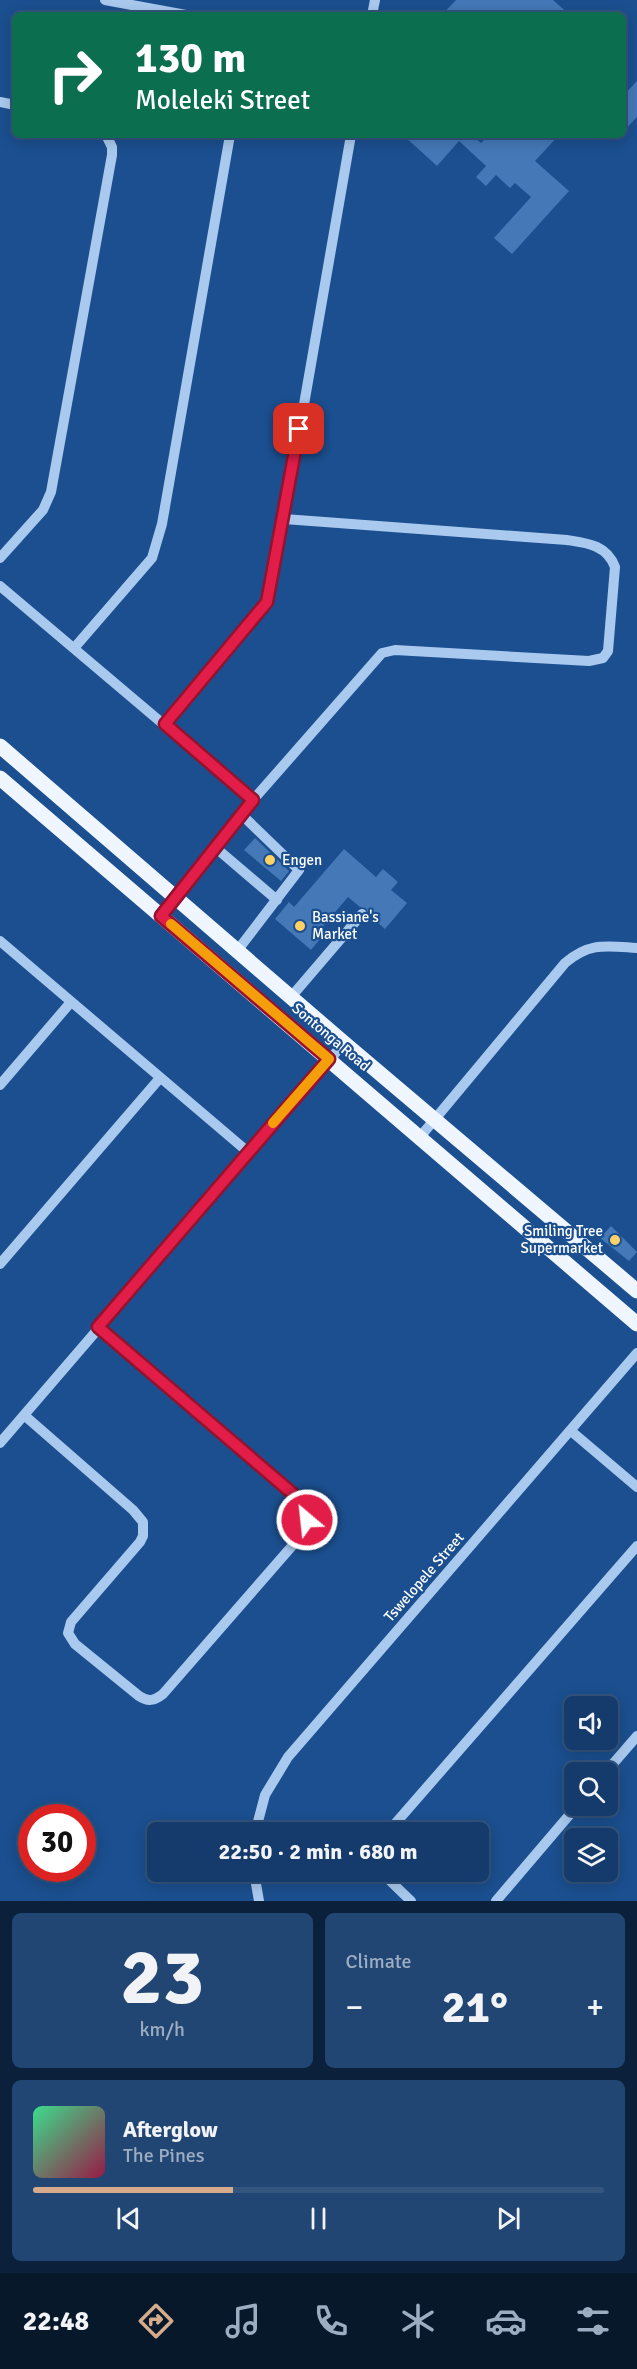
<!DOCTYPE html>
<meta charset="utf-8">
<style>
:root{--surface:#143b6b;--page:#214673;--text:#f1f3f6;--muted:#9dadc1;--line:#33557e;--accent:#d6ab8b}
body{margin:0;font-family:Signika,sans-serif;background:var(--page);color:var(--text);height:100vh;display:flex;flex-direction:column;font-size:22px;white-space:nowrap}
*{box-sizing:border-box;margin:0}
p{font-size:20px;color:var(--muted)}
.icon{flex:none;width:33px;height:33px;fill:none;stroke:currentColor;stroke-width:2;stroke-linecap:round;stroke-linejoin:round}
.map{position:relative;height:1901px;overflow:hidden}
.sheet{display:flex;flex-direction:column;gap:12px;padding:12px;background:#0b203b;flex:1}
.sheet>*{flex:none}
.top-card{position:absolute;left:12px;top:12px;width:614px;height:126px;border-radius:9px;box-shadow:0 3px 15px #0003,0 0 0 2px var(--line);background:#0b6e4f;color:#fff;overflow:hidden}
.buttons{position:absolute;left:564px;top:1696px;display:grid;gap:12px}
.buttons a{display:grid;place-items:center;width:54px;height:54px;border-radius:9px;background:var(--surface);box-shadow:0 3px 15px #0003,0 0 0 2px var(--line);font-size:30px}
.speed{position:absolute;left:18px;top:1804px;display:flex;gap:12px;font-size:30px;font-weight:700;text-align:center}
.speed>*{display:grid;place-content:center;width:78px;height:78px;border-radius:50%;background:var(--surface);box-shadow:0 3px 15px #0003,0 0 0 2px var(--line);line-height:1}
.speed .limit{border:9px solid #d22;background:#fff;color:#111}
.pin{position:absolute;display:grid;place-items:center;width:51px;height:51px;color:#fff;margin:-26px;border-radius:12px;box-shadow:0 3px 9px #0006}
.me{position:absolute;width:66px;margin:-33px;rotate:332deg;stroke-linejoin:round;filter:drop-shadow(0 0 4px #0008)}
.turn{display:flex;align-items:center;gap:21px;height:126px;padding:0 24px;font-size:27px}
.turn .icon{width:78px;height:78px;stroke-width:2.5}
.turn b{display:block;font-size:42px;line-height:51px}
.big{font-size:45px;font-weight:700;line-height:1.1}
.sheet .widget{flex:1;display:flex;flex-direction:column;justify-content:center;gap:9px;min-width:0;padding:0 21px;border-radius:9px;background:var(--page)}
.sheet .dial{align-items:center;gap:0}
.dial b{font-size:78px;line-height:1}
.song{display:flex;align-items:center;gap:18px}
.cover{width:72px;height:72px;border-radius:9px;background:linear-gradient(135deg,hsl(150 70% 55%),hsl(340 70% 35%))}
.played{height:6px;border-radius:3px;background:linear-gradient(90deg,var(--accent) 35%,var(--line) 35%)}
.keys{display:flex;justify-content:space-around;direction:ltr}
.heat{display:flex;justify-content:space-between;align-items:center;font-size:33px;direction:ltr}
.sheet .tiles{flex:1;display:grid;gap:12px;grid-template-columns:1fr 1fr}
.widget:last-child{grid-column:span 2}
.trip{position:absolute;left:147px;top:1822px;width:342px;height:60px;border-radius:9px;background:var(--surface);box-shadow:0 3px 15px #0003,0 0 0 2px var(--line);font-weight:700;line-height:60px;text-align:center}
.tabs{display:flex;height:96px;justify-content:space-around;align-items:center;background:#08182b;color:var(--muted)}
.tabs .icon{width:42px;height:42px}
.tabs .on{color:var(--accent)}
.tabs b{font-size:27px;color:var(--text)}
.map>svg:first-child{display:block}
</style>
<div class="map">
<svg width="637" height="1901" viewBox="0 0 637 1901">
<rect width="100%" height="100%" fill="#1b4f8f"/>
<path fill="#4478b7" d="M456,0H553L570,15H442Z
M637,81V117L622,133V97Z
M403,135H472L481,143L489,135H559L535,161L569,191L512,254L494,238L531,197L515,183L510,188L496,175L486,186L476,177L486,166L459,141L437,166Z
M255,838L289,871L281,881L244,850Z
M344,849L376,877L383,869L398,882L391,890L407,903L385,929L369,915L366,908L360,907L348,897L320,930L324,934L311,950L275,919L289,902L294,907Z
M611,1226L637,1252L629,1261L600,1238Z"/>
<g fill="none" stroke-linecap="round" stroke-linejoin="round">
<path stroke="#a9c9ee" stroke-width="10" d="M105,0L186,15
M372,15L375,0
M0,102L15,105
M0,558L43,510L51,492L112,155V147L106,135
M0,586L253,800
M75,647L152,558L162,524L230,135
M165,724L260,613L267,602L284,519L351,135
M216,848L277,900
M161,916L253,800L382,653L395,650L589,661L603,658L608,651L615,567C607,545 587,543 567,540L284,519
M0,941L248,1152
M237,951L299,870L242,815
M291,997L362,914
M0,1085L71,1002
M420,1137L565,963C590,942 606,946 637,948
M0,1264L160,1078
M24,1415L133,1510L143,1522V1536L140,1542L71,1622L68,1633L75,1644L139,1696C148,1702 154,1701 163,1694L299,1538C311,1519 306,1508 292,1493L98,1327
M571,1431L637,1487
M0,1443L344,1043
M605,1773L637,1736
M255,1833L265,1795L288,1757L637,1353
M387,1833L637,1546
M254,1872L259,1901
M381,1872L411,1901
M496,1901L577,1806"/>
<path stroke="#f0f6ff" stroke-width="15" d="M0,746L344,1043L637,1291
M0,778L637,1324"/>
</g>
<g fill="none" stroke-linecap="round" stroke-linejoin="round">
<defs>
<path id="route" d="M299,429L267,602L165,724L253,800L161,916L329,1059L98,1327L292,1493L303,1505L307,1520"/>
</defs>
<use href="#route" stroke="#92132f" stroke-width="15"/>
<use href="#route" stroke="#e11d48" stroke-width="10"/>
<path stroke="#f59e0b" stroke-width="10" d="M171,924L329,1059L273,1123"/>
</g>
<g fill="#ffd166" stroke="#1b4f8f" stroke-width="2">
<circle cx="270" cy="860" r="6"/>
<circle cx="300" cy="926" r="6"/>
<circle cx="615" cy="1240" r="6"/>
</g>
<g text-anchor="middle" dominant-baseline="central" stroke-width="4.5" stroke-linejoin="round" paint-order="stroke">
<g font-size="15" fill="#fff" stroke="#1b4f8f" text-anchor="start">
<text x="282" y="860">Engen</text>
<text x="312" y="917">Bassiane's<tspan x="312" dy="17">Market</tspan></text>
<text x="603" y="1231" text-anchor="end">Smiling Tree<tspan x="603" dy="17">Supermarket</tspan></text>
</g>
<g font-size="15" fill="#fff" stroke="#1b4f8f">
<text transform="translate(331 1037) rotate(40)">Sontonga Road</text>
<text transform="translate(424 1577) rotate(-49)">Tswelopele Street</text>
</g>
</g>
</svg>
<div class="buttons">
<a><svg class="icon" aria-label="sound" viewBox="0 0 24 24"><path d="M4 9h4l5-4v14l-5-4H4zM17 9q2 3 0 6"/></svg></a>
<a><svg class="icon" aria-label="search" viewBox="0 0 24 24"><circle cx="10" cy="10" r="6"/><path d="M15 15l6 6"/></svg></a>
<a><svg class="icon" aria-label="layers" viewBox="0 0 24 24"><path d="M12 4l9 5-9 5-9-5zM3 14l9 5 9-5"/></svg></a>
</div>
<div class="speed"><div class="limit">30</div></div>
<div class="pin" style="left:299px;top:429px;background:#d93025"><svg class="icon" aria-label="arrive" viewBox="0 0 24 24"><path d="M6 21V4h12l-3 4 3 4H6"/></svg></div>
<svg class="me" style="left:307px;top:1520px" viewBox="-20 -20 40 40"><circle r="17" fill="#e11d48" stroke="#fff" stroke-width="3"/><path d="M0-11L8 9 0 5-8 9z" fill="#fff"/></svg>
<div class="trip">22:50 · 2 min · 680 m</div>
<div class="top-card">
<div class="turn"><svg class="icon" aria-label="right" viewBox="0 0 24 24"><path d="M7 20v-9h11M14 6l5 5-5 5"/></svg><div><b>130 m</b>Moleleki Street</div></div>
</div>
</div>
<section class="sheet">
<div class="tiles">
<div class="widget dial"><b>23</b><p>km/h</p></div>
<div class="widget"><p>Climate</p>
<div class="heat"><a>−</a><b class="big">21°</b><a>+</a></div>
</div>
<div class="widget">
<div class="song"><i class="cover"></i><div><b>Afterglow</b><p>The Pines</p></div></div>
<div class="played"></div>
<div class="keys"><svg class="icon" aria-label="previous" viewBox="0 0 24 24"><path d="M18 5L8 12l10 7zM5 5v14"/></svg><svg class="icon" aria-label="pause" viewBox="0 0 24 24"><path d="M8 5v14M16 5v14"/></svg><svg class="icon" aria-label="next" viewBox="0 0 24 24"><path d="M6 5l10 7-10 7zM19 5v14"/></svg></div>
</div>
</div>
</section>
<nav class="tabs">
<b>22:48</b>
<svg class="icon on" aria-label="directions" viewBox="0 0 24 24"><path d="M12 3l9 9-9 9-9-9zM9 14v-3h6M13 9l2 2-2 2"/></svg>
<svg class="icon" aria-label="music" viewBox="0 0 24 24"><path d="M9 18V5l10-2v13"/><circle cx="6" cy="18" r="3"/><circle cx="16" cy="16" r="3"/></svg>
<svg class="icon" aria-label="phone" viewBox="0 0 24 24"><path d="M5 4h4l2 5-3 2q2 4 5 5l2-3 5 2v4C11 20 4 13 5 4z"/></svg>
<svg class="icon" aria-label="climate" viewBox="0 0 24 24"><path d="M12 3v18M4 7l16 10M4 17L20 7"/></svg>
<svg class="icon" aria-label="car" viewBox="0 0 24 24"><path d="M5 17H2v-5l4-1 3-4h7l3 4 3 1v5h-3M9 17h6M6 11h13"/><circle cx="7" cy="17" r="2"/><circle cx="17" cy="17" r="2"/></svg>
<svg class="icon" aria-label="filters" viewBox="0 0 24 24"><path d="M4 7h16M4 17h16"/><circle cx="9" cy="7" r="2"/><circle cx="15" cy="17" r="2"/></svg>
</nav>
